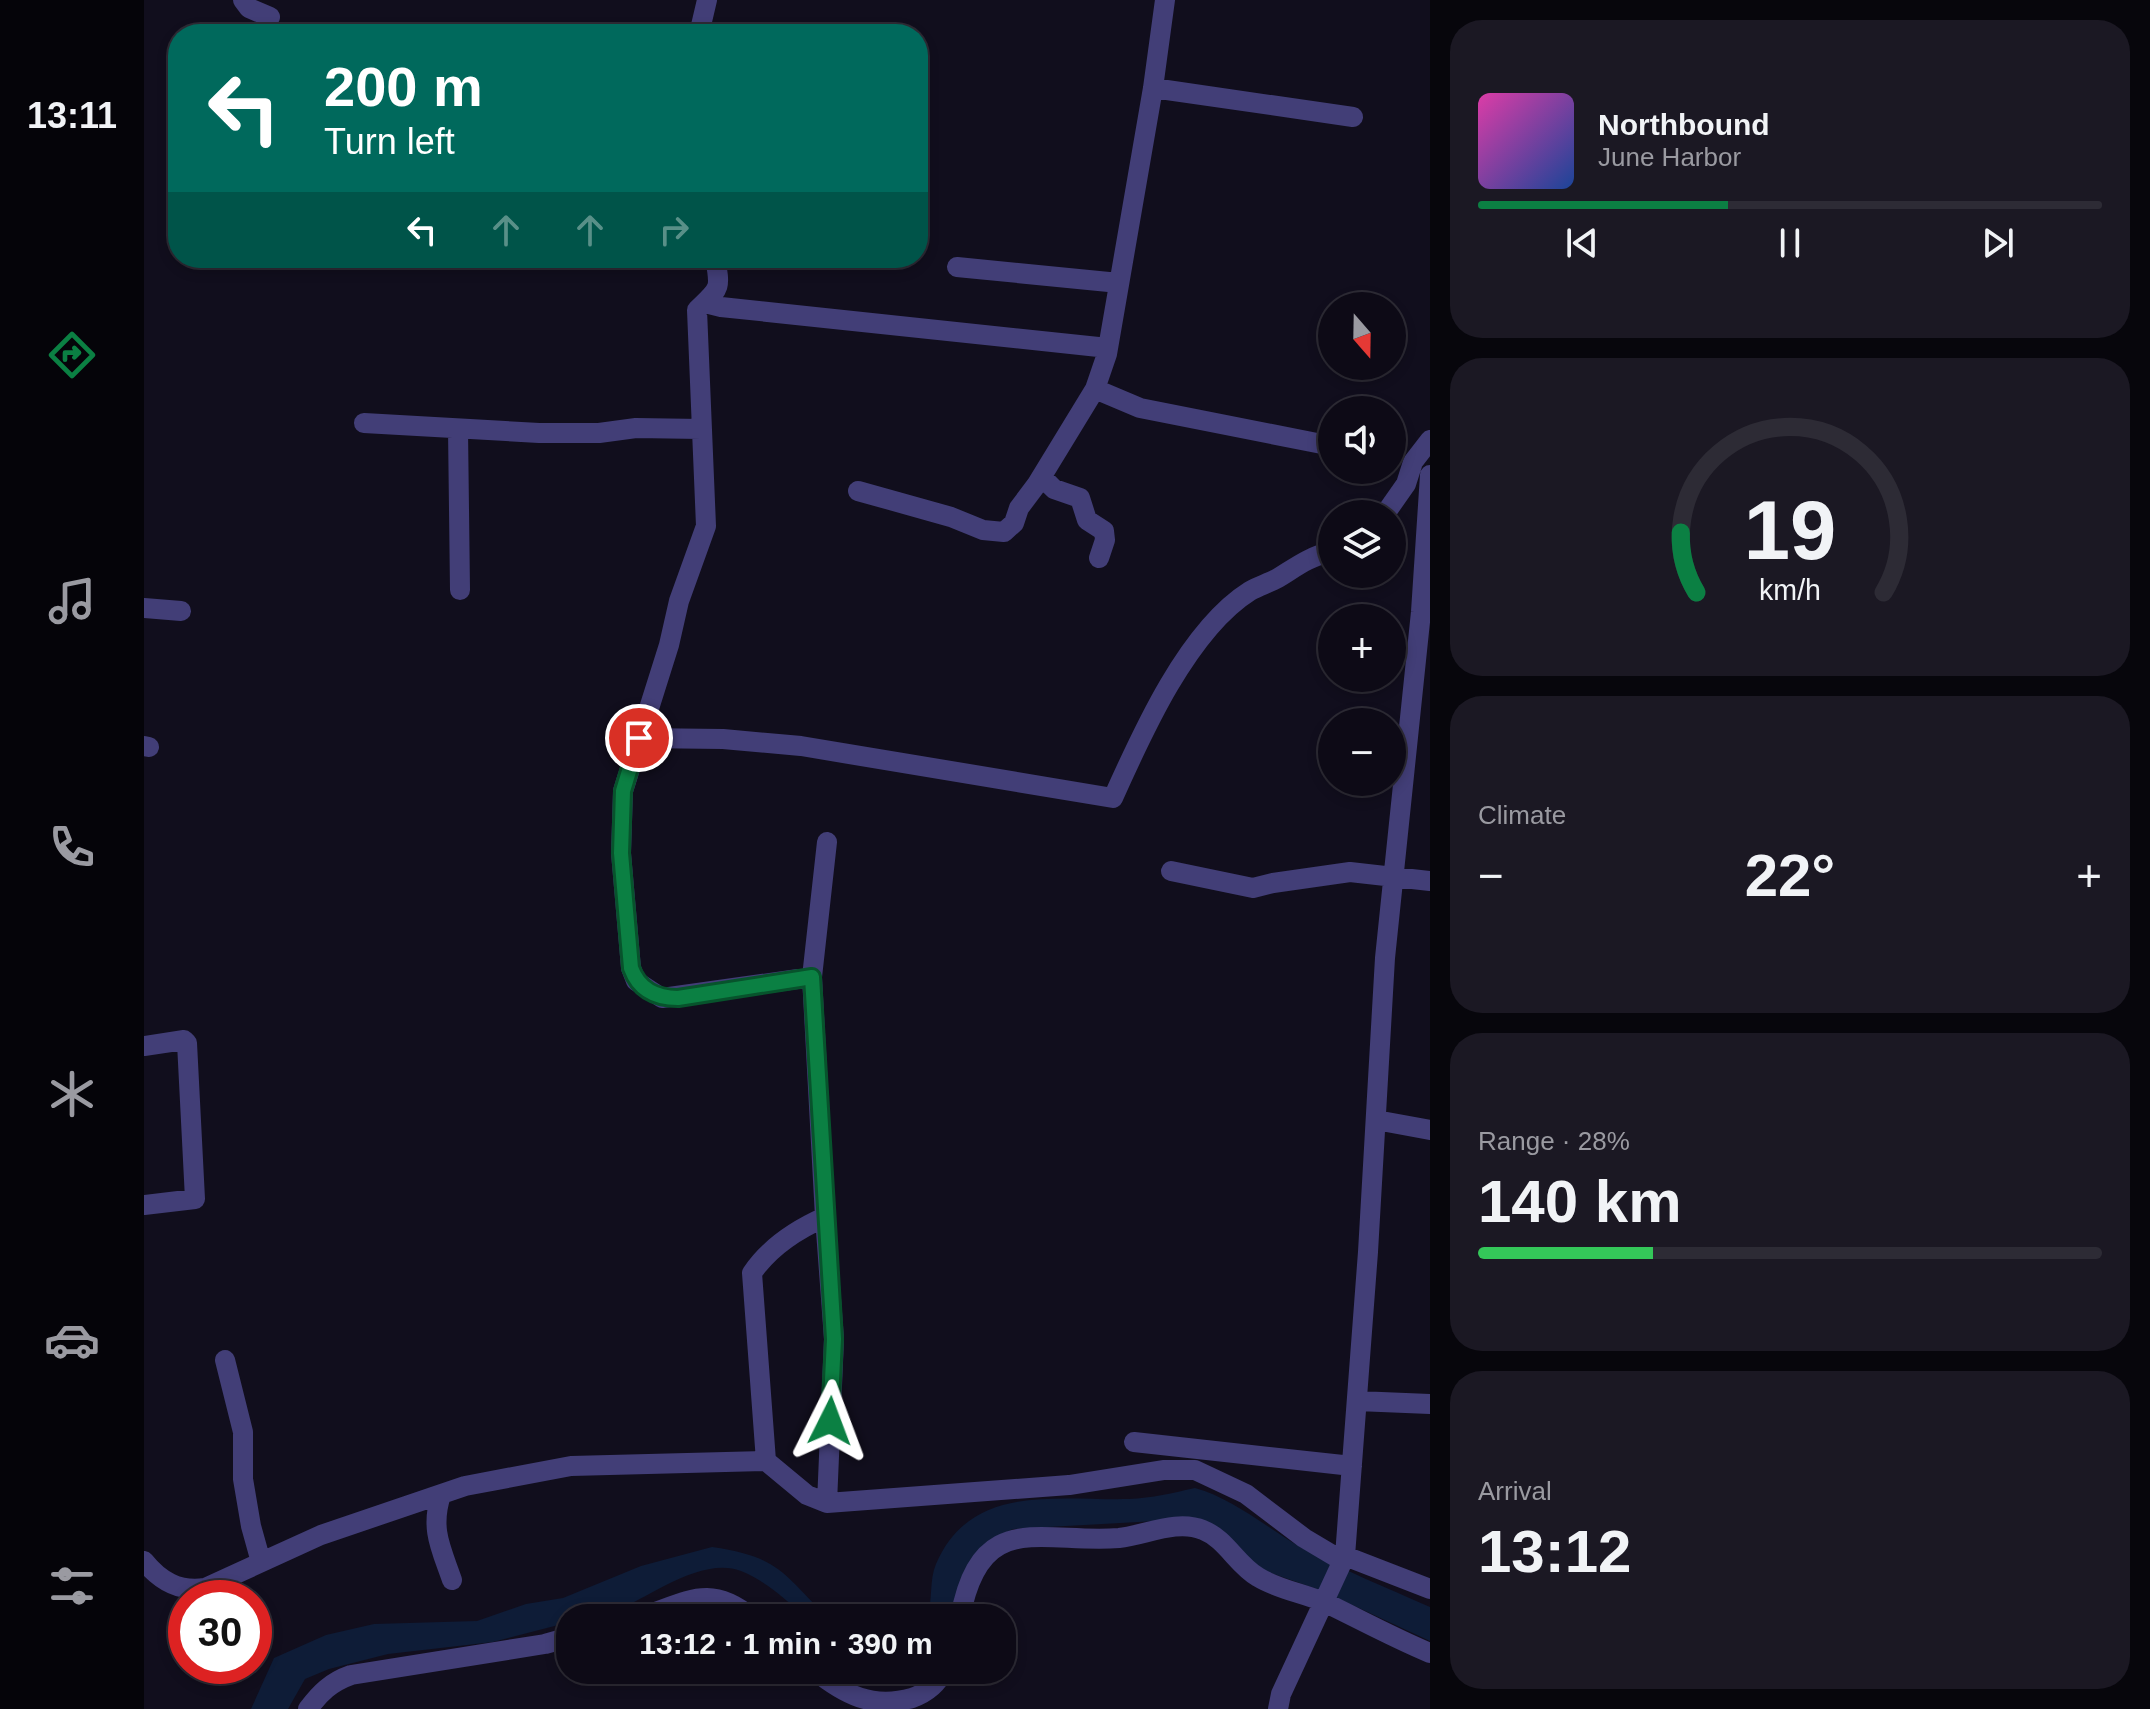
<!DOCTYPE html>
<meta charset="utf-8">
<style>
:root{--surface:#0d0a16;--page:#1b1823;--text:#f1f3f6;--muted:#9a9aa1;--line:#2d2b35;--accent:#0b8043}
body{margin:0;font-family:Arial,sans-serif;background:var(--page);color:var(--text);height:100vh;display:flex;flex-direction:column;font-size:30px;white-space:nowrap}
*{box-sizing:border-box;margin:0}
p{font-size:26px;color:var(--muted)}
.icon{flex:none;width:44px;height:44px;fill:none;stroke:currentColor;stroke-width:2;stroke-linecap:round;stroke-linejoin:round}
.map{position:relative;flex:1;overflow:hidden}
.details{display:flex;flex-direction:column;gap:20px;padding:20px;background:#07060c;width:720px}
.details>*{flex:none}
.banner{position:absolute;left:24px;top:24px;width:760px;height:244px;border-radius:32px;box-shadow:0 4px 12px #0003,0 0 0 2px var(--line);background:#00695c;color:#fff;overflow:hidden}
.needle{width:52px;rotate:160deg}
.buttons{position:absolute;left:1174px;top:292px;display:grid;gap:16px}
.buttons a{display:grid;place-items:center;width:88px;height:88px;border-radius:50%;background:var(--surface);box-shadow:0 4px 12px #0003,0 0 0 2px var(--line);font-size:40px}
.speed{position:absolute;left:24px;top:1580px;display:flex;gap:16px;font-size:40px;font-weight:700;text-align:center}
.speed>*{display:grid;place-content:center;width:104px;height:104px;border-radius:50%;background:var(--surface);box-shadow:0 4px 12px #0003,0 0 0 2px var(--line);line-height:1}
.speed .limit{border:12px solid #d22;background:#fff;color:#111}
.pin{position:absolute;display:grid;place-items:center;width:68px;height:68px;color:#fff;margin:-34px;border:4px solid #fff;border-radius:50%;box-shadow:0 2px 8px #0007}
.me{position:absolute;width:88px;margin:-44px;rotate:3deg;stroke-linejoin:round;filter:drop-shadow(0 0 6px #0008)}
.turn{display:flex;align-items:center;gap:28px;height:168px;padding:0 24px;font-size:36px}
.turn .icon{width:104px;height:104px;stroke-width:2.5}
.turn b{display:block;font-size:56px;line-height:68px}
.lanes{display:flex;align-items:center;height:76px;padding:0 24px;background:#0003;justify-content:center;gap:40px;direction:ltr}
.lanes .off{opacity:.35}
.big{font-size:60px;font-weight:700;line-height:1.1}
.details .tile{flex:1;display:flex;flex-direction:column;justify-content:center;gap:12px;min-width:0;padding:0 28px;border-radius:32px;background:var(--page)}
.details .dial{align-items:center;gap:0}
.dial svg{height:208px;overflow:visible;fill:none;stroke:var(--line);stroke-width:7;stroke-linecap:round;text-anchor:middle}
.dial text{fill:var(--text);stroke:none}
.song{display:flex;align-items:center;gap:24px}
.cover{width:96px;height:96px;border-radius:12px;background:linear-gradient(135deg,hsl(320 70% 55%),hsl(220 70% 35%))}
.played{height:8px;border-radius:4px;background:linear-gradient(90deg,var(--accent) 40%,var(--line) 40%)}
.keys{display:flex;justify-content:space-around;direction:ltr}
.heat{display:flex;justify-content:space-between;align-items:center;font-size:44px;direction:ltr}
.charge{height:12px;border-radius:6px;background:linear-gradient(90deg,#34c759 28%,var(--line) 0)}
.trip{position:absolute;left:412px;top:1604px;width:460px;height:80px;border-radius:32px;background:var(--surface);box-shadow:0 4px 12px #0003,0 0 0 2px var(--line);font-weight:700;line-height:80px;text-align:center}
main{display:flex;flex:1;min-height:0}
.tab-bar{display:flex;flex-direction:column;width:144px;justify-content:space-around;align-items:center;background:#050409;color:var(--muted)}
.tab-bar .icon{width:56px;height:56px}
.tab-bar .selected{color:var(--accent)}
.tab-bar b{font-size:36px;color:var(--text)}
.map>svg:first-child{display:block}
</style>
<main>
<nav class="tab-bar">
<b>13:11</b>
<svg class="icon selected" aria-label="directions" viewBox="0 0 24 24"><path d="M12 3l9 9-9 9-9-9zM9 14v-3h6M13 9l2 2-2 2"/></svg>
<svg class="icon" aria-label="music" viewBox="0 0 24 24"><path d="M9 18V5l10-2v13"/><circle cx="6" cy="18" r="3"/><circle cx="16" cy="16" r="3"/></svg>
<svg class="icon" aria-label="phone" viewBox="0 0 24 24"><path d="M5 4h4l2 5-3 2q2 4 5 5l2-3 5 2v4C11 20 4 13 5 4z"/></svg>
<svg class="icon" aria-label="climate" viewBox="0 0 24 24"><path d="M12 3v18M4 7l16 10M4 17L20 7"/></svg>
<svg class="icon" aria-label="car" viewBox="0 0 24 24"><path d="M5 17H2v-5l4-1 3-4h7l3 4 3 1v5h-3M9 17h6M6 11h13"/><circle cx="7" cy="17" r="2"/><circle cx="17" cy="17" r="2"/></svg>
<svg class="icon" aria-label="filters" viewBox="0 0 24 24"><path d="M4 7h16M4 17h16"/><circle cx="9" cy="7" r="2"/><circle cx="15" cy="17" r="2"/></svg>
</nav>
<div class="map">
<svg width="1286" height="1709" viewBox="0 0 1286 1709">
<rect width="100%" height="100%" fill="#110e1d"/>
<path fill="#0e1c37" d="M1051,1488C1090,1499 1123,1528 1158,1548C1199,1570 1243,1588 1286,1607V1641L1176,1590L1115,1569L1030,1520L869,1529C821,1550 823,1573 806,1618H783C789,1601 785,1580 792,1564C827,1482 915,1501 985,1499C1008,1498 1029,1493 1051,1488Z
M568,1547C636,1557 638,1573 684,1618H663C643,1601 622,1581 597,1571C557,1556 505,1598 469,1612C456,1617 440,1618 426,1618V1622L349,1642L244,1654L185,1669L161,1679L144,1709H107L130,1658L182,1635L230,1624L333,1621L382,1604L419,1598L497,1566Z"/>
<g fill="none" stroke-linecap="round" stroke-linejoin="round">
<path stroke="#423e77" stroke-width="20" d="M99,0L105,8L126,17
M555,34L563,0
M1009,88L1209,117
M571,258C577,290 576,288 553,310L562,526L535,601L525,645L479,791L477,853L487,968L492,981L518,998L668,977
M813,267L975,283
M561,303L577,307L964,348
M951,389L996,408L1188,446
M220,423L395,433H455L492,428L557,429
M314,429L316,590
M898,477L910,489L936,498L943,520L960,531L961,540L955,558
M714,491L807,517L839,530L860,532L870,523L875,508L893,484L951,389L963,354L1009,88L1021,0
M1241,514L1262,484L1269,462L1286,440
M0,608L37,611
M495,738L579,739L657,746L969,798C998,733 1044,630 1106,591C1115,586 1125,583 1134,578C1155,565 1163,558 1188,551
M0,746L5,747
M1027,871L1109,888L1129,883L1206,872L1286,881
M0,1046L40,1040L43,1043L51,1199L0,1205
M1232,1120L1286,1130
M681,1217L690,1339L683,1503
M81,1360L99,1432V1479L107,1526L117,1562
M1213,1401L1286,1404
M990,1442L1208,1466
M622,1461L608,1273C625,1248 654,1229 681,1217L668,977L683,842
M297,1495C286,1529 297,1548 308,1580
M1201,1556L1286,1589
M0,1561C16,1581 35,1592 61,1588L177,1535L321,1486L427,1466L622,1461L663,1495L683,1503L925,1485L1019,1470H1051L1102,1494L1160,1538L1197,1560
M493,1618C541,1604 564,1581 608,1618
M816,1618C836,1508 896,1544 975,1538C1002,1535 1033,1519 1059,1530C1082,1539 1093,1565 1114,1577C1135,1590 1160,1593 1182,1603C1217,1620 1250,1638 1286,1653
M670,1670C701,1695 728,1709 768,1698C782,1693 793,1685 800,1670
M164,1709C176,1693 187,1682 207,1675L401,1644L426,1637
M1134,1709L1137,1694L1201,1556L1224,1252L1241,958L1277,612L1286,475"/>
</g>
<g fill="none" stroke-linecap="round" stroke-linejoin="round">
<defs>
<path id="route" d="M495,738L479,791L477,853L487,968C495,990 512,998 534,998L668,977L690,1339L686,1421"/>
</defs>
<use href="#route" stroke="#07532c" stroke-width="20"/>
<use href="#route" stroke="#0b8043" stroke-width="14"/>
</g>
</svg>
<div class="buttons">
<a><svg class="needle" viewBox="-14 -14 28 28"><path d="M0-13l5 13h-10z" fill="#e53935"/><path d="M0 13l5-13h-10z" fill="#9a9aa1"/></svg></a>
<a><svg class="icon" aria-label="sound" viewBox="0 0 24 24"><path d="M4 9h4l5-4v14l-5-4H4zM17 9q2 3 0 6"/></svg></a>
<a><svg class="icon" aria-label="layers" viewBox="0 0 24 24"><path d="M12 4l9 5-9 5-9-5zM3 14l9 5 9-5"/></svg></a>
<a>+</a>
<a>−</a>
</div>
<div class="speed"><div class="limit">30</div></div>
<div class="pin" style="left:495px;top:738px;background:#d93025"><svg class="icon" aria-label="arrive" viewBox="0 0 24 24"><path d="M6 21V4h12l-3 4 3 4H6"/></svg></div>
<svg class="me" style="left:686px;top:1421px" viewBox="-20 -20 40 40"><path d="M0-17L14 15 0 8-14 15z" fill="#0b8043" stroke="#fff" stroke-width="4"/></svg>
<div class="trip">13:12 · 1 min · 390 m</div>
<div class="banner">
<div class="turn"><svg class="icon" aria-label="left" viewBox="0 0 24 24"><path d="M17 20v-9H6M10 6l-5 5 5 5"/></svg><div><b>200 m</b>Turn left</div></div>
<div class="lanes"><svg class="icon" aria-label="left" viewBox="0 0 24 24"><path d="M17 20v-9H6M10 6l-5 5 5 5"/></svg><svg class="icon off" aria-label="ahead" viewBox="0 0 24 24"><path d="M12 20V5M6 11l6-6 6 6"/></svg><svg class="icon off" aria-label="ahead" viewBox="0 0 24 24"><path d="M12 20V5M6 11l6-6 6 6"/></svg><svg class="icon off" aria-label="right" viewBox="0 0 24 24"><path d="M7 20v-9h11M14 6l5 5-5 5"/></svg></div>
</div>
</div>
<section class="details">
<div class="tile">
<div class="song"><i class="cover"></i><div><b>Northbound</b><p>June Harbor</p></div></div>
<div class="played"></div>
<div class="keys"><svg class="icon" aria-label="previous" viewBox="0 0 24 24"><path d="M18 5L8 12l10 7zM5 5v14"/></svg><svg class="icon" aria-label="pause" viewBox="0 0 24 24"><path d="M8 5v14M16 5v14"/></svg><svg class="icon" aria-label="next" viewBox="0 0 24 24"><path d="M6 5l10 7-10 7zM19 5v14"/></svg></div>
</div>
<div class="tile dial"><svg viewBox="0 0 100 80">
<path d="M14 69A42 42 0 1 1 86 69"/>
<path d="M14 69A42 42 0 0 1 8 46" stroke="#0b8043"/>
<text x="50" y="56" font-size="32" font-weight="700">19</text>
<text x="50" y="72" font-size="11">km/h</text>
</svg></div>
<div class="tile"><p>Climate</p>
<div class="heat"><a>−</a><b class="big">22°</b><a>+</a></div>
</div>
<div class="tile"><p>Range · 28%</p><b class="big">140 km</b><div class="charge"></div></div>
<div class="tile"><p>Arrival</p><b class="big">13:12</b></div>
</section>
</main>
